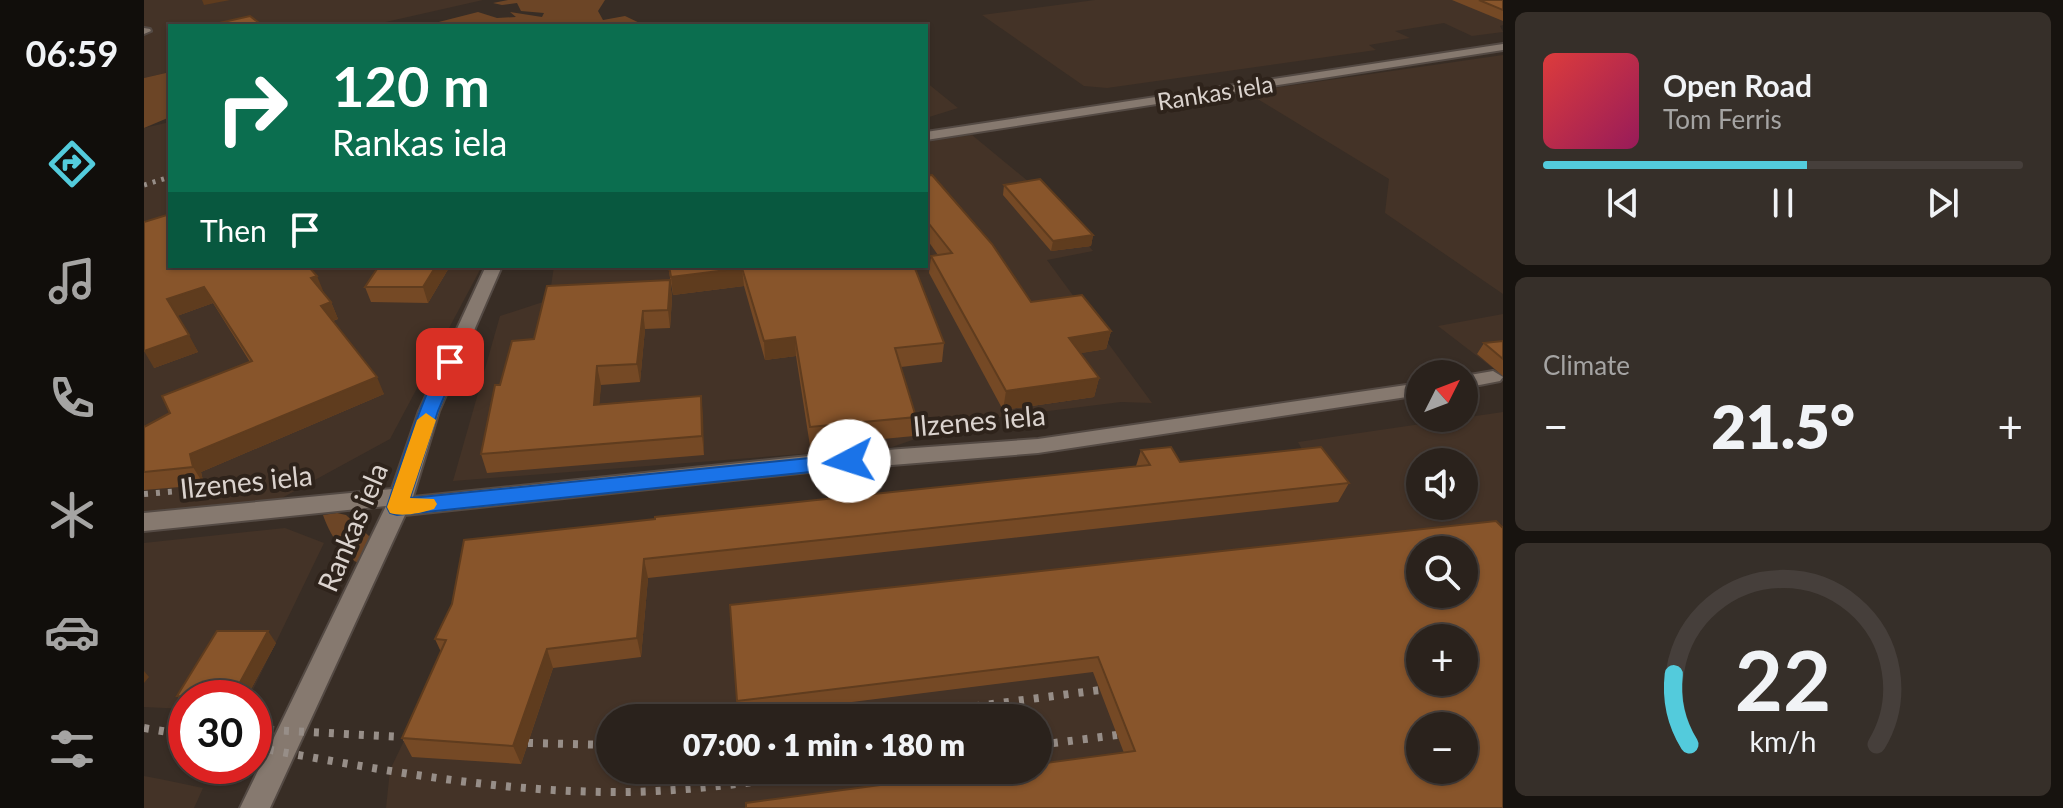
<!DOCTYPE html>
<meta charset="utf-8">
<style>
:root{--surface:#2a221c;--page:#362f29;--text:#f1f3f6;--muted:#a5a4a3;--line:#463f3b;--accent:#53cbdc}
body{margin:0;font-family:Lato,sans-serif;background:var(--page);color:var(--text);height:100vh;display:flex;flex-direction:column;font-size:30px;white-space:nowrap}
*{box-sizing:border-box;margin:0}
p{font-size:26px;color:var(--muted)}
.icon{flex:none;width:44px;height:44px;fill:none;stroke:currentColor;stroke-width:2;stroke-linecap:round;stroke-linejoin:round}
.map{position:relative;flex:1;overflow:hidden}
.details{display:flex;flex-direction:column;gap:12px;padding:12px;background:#17130f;width:560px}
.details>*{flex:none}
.top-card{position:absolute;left:24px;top:24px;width:760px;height:244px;border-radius:0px;box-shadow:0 2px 6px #0004,0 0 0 2px var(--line);background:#0b6e4f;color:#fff;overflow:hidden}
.needle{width:52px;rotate:48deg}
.fabs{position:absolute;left:1262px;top:360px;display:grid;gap:16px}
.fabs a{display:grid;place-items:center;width:72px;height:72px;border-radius:50%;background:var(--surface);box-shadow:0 2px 6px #0004,0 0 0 2px var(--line);font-size:40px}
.speed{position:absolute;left:24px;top:680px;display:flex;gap:16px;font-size:40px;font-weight:700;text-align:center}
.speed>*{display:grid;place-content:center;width:104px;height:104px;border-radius:50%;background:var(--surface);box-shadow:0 2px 6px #0004,0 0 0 2px var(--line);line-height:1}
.speed .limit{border:12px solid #d22;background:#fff;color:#111}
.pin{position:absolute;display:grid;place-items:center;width:68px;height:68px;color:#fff;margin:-34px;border-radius:16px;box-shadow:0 4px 12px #0006}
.me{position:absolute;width:88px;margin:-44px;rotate:265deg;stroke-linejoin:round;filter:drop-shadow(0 0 6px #0008)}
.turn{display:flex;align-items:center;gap:28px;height:168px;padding:0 32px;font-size:36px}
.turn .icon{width:104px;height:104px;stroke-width:2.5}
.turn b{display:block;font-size:56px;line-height:68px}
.then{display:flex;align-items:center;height:76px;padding:0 32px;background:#0003;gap:16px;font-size:30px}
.big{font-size:60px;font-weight:800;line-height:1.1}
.details .card{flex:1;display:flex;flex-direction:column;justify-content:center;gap:12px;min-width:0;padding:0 28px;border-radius:12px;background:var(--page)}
.details .dial{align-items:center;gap:0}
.dial svg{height:208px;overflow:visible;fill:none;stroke:var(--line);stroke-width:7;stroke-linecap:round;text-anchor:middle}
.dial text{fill:var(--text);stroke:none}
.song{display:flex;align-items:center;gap:24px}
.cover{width:96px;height:96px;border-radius:12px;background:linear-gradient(135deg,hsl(0 70% 55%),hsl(330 70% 35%))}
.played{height:8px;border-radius:4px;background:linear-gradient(90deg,var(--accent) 55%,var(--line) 55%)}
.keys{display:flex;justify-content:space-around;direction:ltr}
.heat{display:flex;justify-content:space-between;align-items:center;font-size:44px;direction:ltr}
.trip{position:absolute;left:452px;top:704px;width:456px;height:80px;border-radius:40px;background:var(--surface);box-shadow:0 2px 6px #0004,0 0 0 2px var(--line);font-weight:800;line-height:80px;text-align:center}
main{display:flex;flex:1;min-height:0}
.dock{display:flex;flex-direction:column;width:144px;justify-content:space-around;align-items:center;background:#110e0b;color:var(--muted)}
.dock .icon{width:56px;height:56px}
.dock .active{color:var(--accent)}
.dock b{font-size:36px;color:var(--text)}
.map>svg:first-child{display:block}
</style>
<main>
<nav class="dock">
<b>06:59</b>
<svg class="icon active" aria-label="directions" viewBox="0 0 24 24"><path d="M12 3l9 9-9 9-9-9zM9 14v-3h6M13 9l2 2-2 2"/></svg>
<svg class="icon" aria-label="music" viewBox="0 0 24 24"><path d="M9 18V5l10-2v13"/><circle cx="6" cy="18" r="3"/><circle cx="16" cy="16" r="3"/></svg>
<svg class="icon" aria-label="phone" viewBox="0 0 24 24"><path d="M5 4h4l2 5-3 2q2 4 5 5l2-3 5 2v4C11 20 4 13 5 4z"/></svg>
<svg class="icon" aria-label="climate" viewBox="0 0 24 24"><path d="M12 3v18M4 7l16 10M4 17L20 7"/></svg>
<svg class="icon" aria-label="car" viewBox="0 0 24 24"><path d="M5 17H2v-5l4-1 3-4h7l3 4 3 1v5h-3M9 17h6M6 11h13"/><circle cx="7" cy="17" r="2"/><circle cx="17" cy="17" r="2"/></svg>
<svg class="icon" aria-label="filters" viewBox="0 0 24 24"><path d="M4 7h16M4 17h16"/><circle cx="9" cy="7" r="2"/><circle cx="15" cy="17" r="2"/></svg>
</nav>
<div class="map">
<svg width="1359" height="808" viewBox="0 0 1359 808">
<rect width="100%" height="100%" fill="#382d25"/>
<path fill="#443327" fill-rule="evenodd" d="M0,0H339L224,26H26V72L0,78Z
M951,0H1359V25L1356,26L1359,32L1328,36L1300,23L1251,31L1266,38L1225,45L1232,50L963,88L940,86L838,15Z
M1359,55V294L1241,213L1245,179L1102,92Z
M782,82L814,108L782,118Z
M26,122V266H338L246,439L136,499L0,512V128Z
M828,135L908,201L949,251L903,260L1008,403L977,402L784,426L783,435L748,447L309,481L356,316L405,300L410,266H782V142Z
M1359,314V376L1294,326Z
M1359,412V808H242L246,770L316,624L328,559L1167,466L1154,442ZM1276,462H1320V506H1276ZM1276,550H1320V594H1276ZM1276,638H1320V682H1276ZM466,718H894V770H466ZM1276,726H1320V770H1276Z
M141,528L180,543L105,698H42V709L0,707V543Z
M0,776L16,779L59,788L50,808H0Z"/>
<path fill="#6c4526" d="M364,0H461L454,11L459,20L481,16L502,26H279L334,12L353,18L372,17L366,12L398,17L400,13L377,11L373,3L358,5L349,3Z
M26,72V117L0,128V78Z
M193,513L202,515L226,537L216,563C200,560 184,530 179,515Z"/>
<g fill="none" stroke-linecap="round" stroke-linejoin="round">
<defs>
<path id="minor" d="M0,28L6,29L7,31L0,34Z
M1359,44V50L782,140V132Z
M342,266H358L295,411L269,497L674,455L894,439L1276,383V395L894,453L674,471L261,515L126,808H96L242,506L0,531V513L248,489L275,411Z
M1349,371L1359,377L1356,381L1320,388V376Z"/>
</defs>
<use href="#minor" stroke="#544a44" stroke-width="4"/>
<use href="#minor" fill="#86796f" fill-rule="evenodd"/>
<path stroke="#978e88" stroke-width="5" stroke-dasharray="3 6" stroke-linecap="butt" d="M0,185L26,177"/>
<path stroke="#978e88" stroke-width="6" stroke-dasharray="4 8" stroke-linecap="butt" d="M0,494L117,484"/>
<path stroke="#978e88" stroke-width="8" stroke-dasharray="5 10" stroke-linecap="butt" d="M741,718L956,690
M0,728L42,735
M110,729L276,738
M384,743L466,745
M894,745L973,735
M110,747C227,768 345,791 465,792C543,793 622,780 700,770"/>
</g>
<path fill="#754925" d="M1308,0H1359V21Z
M782,176L887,302L967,331L962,349L936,353L955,378L950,397L859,410L785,273L787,256L794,255L782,238Z
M860,185L949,235L947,246L907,251L859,195Z
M0,222L180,293L187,302L194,319L189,321L240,394L57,472L60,485L0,490V427L26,413L106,362L69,303L33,316L54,352L10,368Z
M306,266L284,303L227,302L221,287Z
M524,266H770L800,343L798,362L757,367L772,417L770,436L666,446L652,356L621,360L600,286L529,295Z
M526,280L528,298L526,328L501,329L496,382L457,385L455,404L557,396L560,455L343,473L337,454L356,385L390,339Z
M1359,341V376L1333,354L1340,343Z
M997,450L1036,462L1205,483L1194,502L504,578L497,657L409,668L377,764L268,757L258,738L297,652L291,639L308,604L320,540L992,466Z
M1352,521L1359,808L980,753L949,672L595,716L593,701Z
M132,643L102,698H42V707L33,696Z"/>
<path fill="#5f3c1e" d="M58,0H86L60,5Z
M949,235L947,246L907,251L909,241Z
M292,266H306L284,303L279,287Z
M598,268L600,286L529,295L527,277Z
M173,276L180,293L174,295L167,278Z
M526,280L528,298L526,328L524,310Z
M60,287L69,303L33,316L23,299Z
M187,302L194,319L184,322L177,306Z
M499,311L501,329L496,382L493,364Z
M967,331L962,349L921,356L925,338Z
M45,335L54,352L10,368L0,351Z
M651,337L652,356L621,360L620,341Z
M453,366L457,385L454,424L450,405Z
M233,377L240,394L57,472L60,485L49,467L46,454Z
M955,378L950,397L859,410L862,391Z
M557,396L559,415L560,455L558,436Z
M500,559L504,578L497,657L493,638Z
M124,631L132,643L102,698H89L88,697Z
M403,649L409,668L377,764L369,746Z
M0,671L5,677L0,683Z"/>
<path fill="#88552b" stroke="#5f3c1e" stroke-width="2" fill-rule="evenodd" d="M1335,0H1359V10Z
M106,16L119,26H67L66,25Z
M788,175L848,244L887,302L938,295L967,331L925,338L955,378L862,391L787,256L808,253L782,220V176Z
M896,179L949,235L909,241L860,185Z
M26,214V266H164L173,276L167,278L187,302L177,306L233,377L46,454L49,467L0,472V427L26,413L18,396L108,361L60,287L23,299L45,335L0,351V222Z
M235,266H292L279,287H221Z
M525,266H770L800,343L751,348L772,417L666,427L651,337L620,341L598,268L527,277Z
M526,280L524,310L499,311L493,364L453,366L450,405L557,396L558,436L337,454L351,385H356L368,341L390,339L403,286Z
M1359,341V359L1340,343Z
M1027,447L1036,462L1177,447L1205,483L500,559L493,638L403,649L369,746L258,738L302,640L291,639L308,604L320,540L511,519V517L1006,465L997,450Z
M1352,521L1359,528V808H602V803L849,770H894V764L991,751L954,657L593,701L586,605ZM1276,550H1320V594H1276ZM1276,638H1320V682H1276ZM1276,726H1320V770H1276Z
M73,631H124L88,697L33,696Z"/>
<path fill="#1a73e8" stroke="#114b97" stroke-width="2" d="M306,356L315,362L294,411L266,498L705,454L715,461L705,468L253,515L246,513L243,507C251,484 288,361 306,356Z"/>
<path fill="#f59e0b" d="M282,413L292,420L266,498L290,499L293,504L290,509C277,513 259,517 246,513L243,507L273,420Z"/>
<g text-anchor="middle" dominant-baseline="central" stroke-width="8" stroke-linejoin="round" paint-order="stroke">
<g font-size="24" fill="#dbd3ce" stroke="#2e231b">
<text transform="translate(1071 92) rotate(-9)">Rankas iela</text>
</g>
<g font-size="28" fill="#dbd3ce" stroke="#2e231b">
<text transform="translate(835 420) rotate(-5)">Ilzenes iela</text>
<text transform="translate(102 481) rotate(-6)">Ilzenes iela</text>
<text transform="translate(208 527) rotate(-67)">Rankas iela</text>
</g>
</g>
</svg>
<div class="fabs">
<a><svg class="needle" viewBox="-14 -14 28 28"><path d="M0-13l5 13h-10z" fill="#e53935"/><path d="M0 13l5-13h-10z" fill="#a5a4a3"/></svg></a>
<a><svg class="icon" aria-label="sound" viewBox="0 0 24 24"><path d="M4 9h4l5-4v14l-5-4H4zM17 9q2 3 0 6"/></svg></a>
<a><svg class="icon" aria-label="search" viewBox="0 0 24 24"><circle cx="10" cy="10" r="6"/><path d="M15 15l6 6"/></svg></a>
<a>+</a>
<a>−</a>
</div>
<div class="speed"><div class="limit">30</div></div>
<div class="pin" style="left:306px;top:362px;background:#d93025"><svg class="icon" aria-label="arrive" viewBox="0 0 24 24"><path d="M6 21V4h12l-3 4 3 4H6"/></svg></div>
<svg class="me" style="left:705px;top:461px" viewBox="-20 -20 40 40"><circle r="19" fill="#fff"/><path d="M0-13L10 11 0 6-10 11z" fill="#1a73e8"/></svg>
<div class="trip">07:00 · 1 min · 180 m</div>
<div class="top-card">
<div class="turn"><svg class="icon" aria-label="right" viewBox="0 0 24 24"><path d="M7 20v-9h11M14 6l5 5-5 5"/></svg><div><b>120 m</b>Rankas iela</div></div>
<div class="then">Then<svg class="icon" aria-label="arrive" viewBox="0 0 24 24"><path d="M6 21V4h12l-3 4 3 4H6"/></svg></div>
</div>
</div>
<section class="details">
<div class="card">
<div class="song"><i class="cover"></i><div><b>Open Road</b><p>Tom Ferris</p></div></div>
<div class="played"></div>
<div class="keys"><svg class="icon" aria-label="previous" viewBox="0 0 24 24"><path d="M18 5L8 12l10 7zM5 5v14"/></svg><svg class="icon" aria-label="pause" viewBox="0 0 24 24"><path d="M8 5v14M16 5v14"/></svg><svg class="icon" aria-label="next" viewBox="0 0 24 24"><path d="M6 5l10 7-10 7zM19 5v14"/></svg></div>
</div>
<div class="card"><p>Climate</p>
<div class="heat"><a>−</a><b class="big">21.5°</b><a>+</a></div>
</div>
<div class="card dial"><svg viewBox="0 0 100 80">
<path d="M14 69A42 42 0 1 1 86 69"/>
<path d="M14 69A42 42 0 0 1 8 42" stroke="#53cbdc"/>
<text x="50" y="56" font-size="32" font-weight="700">22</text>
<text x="50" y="72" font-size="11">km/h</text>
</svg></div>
</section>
</main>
